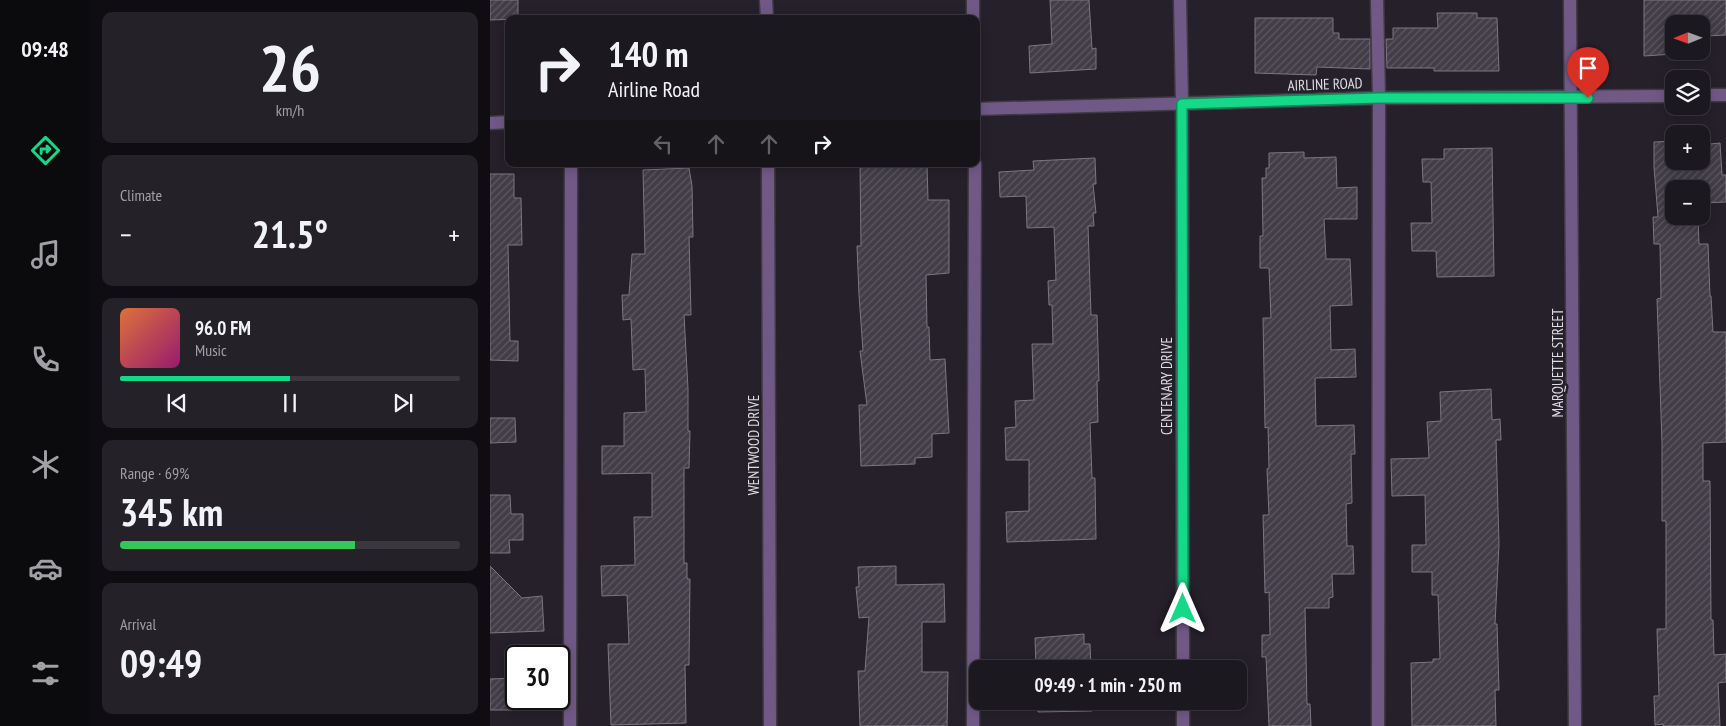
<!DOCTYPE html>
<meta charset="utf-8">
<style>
:root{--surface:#1c1820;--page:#252129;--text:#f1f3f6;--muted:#a0a0a5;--line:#3a373e;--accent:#15d989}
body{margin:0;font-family:"PT Sans Narrow",sans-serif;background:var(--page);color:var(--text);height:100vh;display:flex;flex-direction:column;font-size:19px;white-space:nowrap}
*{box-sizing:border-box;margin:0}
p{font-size:16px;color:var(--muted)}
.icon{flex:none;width:28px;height:28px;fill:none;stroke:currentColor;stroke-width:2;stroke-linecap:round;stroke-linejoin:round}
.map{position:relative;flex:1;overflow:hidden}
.details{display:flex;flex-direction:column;gap:12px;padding:12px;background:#0f0d12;width:400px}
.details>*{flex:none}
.guide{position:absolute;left:15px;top:15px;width:475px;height:152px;border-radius:10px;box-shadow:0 2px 12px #0003,0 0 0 1px var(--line);background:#1c1820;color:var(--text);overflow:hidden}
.needle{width:32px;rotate:269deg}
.controls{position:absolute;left:1175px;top:15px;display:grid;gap:10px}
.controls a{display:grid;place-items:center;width:45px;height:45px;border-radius:10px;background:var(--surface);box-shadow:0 2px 12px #0003,0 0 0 1px var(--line);font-size:25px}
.speed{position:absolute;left:15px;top:645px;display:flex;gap:10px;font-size:25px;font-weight:700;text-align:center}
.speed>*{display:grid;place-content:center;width:65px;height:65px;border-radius:50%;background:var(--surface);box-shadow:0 2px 12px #0003,0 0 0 1px var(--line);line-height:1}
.speed .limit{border:2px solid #111;border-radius:8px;background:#fff;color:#111}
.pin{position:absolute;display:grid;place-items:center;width:42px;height:42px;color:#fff;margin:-51px -21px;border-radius:50% 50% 50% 0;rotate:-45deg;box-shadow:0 0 5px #0007}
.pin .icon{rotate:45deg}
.me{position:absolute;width:55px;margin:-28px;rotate:0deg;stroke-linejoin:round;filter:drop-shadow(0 0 4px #0008)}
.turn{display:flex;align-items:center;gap:18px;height:105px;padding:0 20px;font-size:22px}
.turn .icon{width:65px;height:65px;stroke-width:2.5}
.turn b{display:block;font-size:35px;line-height:42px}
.lanes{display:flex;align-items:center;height:48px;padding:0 20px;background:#0003;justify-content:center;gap:25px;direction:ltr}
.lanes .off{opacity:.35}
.big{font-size:38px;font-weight:800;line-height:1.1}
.details .tile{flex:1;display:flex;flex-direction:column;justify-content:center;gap:8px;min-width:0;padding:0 18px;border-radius:10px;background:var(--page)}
.details .dial{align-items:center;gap:0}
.dial b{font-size:65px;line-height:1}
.song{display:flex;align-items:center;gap:15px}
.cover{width:60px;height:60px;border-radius:8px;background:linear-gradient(135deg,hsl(20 70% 55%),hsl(320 70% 35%))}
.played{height:5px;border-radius:2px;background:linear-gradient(90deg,var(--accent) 50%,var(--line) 50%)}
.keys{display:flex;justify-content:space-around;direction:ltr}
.heat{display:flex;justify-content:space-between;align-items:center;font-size:28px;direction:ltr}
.charge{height:8px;border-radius:4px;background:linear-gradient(90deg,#34c759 69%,var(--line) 0)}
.trip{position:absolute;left:479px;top:660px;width:278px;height:50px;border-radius:10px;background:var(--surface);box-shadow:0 2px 12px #0003,0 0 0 1px var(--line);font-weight:800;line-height:50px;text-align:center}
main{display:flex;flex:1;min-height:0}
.tabs{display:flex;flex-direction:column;width:90px;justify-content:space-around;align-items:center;background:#0b0a0d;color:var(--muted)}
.tabs .icon{width:35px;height:35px}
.tabs .selected{color:var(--accent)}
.tabs b{font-size:22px;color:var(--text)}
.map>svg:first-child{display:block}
</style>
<main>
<nav class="tabs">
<b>09:48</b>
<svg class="icon selected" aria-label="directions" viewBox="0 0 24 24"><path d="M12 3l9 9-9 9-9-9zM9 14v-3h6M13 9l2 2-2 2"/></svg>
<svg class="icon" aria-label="music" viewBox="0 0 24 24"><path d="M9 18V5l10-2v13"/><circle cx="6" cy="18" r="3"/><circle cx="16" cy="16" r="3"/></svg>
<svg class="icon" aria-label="phone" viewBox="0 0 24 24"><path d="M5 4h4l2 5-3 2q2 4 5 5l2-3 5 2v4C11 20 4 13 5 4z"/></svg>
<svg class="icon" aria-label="climate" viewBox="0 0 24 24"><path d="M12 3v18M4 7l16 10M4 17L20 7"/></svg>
<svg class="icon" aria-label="car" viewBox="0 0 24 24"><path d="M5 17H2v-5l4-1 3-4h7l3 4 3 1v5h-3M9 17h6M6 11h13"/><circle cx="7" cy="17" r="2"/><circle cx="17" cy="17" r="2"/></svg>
<svg class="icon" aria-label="filters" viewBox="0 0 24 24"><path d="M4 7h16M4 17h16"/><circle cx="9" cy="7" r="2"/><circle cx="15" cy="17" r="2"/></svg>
</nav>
<section class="details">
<div class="tile dial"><b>26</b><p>km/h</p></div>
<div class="tile"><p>Climate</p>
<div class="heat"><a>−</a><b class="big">21.5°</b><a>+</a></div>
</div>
<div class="tile">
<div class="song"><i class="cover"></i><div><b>96.0 FM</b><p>Music</p></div></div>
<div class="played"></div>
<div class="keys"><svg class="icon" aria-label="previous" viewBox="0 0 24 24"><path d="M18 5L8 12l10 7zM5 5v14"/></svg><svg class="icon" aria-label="pause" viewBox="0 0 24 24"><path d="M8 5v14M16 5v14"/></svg><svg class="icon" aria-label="next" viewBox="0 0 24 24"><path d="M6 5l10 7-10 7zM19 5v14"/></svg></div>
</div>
<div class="tile"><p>Range · 69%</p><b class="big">345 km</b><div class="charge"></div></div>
<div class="tile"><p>Arrival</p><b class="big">09:49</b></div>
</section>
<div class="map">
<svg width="1236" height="726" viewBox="0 0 1236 726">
<defs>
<pattern id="building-hatch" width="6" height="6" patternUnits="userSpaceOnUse" patternTransform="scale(1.25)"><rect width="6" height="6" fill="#423d48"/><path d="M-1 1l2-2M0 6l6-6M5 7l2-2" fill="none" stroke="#5d5862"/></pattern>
</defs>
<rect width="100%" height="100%" fill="#25202a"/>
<path fill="url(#building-hatch)" stroke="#7c7683" d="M0,0H28V19L0,20Z
M560,0H599L602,49L606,48V69L540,73L539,46L562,44Z
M1154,0H1236V35L1216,36L1211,41V24H1184V51H1201L1199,53L1154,56Z
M947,13H987V18H1007L1009,71H944V68H897L896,39H903V28H948Z
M765,18H843V33H849V39H880V69L827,67L826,75L765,73Z
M1211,140H1219L1220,144L1230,143L1232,175H1236V202L1211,203V189H1184V216H1208L1209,244H1218L1220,296H1221L1223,332H1236V442L1213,443V481H1220L1221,620H1223L1224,655L1236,654V682L1228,683L1230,726H1173V724L1165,725L1164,696H1169L1167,629H1176V521H1172V443L1167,299L1171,298L1170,244H1164L1163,217H1168L1164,167V142L1184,141V161H1211Z
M1002,148L1004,276L947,277L946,251H922L921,223H942L941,182H933L932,159H954V149Z
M814,152V158L846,157L847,188L867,187V219H834L836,259H860L862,305L840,306L841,350L865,349L866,377L825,378L826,426L864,425L865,454H861L862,503L856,504L857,546H863L864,574H842L843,597L839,598V608H815L817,704H820L821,726H779L776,657H772V635H780L779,592L775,593L773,515H779L777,469L779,468L778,427L775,428L773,318H781L779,268H770V236H773L772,178H776V168H779V153Z
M605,158L606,184H603L606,213H603L604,226H598L601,315H607L609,381H607L608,422L600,423L602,478H605L606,539L517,542L516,512L539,511V460H516L515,428L526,427L525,401L544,400L542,344H563L562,305H559L558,281L566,280L564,227L537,228L536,196L510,197L509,172L544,170L543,161Z
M370,164H437L438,200H459V273L436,275L437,327H439L440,360L455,359L459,433L442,434V457L425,458V464L371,466L369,405H377L370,351H373L369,295L367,246H371Z
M199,168L202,186L203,237H199L201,315H194L198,389V431H200L199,468H194V563H197V579H200L199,665H195L196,723L121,725L118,644H139L137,595L112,596L111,566L145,565L144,517H162V473L112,474V446H134V413L156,412L155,369L143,370L141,319L133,320L132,295H139L142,254H155L153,170Z
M0,174H24V198H31L32,245H18L20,341H28V361L0,360Z
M1001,389L1002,420L1010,419L1011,440H1006L1009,544L1005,624H1007L1009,690H1005L1006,726H922L921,663L943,662V659H950L948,595H942V572H922V545H936L935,495L902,496L901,459L939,458L937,422L951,421L950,392Z
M0,418H25L26,442L0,443Z
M0,495H20L21,514H33V540H19L20,553H0Z
M0,566L32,598L52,596L54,631L0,633Z
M406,566V585L454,584L455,622H432V672H458L457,726H370L368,671H375L379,617L369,618L366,587H369L368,567Z
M594,634V644H600L601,669H546L545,638Z
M26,678L27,710H0V679Z
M548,701H602V711L548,712Z"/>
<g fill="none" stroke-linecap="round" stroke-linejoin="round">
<defs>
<path id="minor" d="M276,0L277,19
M483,0V19
M690,0L692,104L693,669
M887,0L889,98L888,726
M1080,0L1085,726
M1211,95H1236
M486,109L889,98L1184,96
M0,123L19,122
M278,164L280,726
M80,726L81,164
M483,726L485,164
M693,726V701"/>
</defs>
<use href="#minor" stroke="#3f3a44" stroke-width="15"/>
<use href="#minor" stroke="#715987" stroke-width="12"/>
</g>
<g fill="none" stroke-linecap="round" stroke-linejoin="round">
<defs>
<path id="route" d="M693,609L692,104L889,98H1098"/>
</defs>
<use href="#route" stroke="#0e8d59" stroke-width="12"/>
<use href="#route" stroke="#15d989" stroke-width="9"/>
</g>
<g text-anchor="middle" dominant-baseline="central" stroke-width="5" stroke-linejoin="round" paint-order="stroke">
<g font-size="15" fill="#dfdce3" stroke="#25202a">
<text transform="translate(835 84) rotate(-2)">AIRLINE ROAD</text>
<text transform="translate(1067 363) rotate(-90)">MARQUETTE STREET</text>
<text transform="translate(676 386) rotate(-90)">CENTENARY DRIVE</text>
<text transform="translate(263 445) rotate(-90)">WENTWOOD DRIVE</text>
</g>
</g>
</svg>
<div class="controls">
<a><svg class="needle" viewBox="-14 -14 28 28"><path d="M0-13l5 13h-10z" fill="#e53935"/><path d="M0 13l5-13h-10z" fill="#a0a0a5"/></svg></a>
<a><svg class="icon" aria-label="layers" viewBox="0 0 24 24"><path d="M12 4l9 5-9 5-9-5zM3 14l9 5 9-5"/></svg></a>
<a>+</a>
<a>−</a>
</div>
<div class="speed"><div class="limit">30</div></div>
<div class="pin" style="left:1098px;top:98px;background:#d93025"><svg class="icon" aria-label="arrive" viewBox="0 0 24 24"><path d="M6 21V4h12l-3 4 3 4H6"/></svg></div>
<svg class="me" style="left:693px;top:609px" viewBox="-20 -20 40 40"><path d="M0-17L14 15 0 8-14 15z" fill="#15d989" stroke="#fff" stroke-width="4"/></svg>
<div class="trip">09:49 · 1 min · 250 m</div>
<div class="guide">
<div class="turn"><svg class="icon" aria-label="right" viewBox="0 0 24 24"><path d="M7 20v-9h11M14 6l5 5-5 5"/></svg><div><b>140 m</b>Airline Road</div></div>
<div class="lanes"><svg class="icon off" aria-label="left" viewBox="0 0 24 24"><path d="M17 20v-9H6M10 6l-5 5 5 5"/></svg><svg class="icon off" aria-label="ahead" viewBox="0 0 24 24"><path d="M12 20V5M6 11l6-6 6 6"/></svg><svg class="icon off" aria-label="ahead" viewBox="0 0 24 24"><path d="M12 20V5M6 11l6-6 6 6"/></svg><svg class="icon" aria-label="right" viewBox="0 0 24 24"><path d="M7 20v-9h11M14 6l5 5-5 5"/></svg></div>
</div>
</div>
</main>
